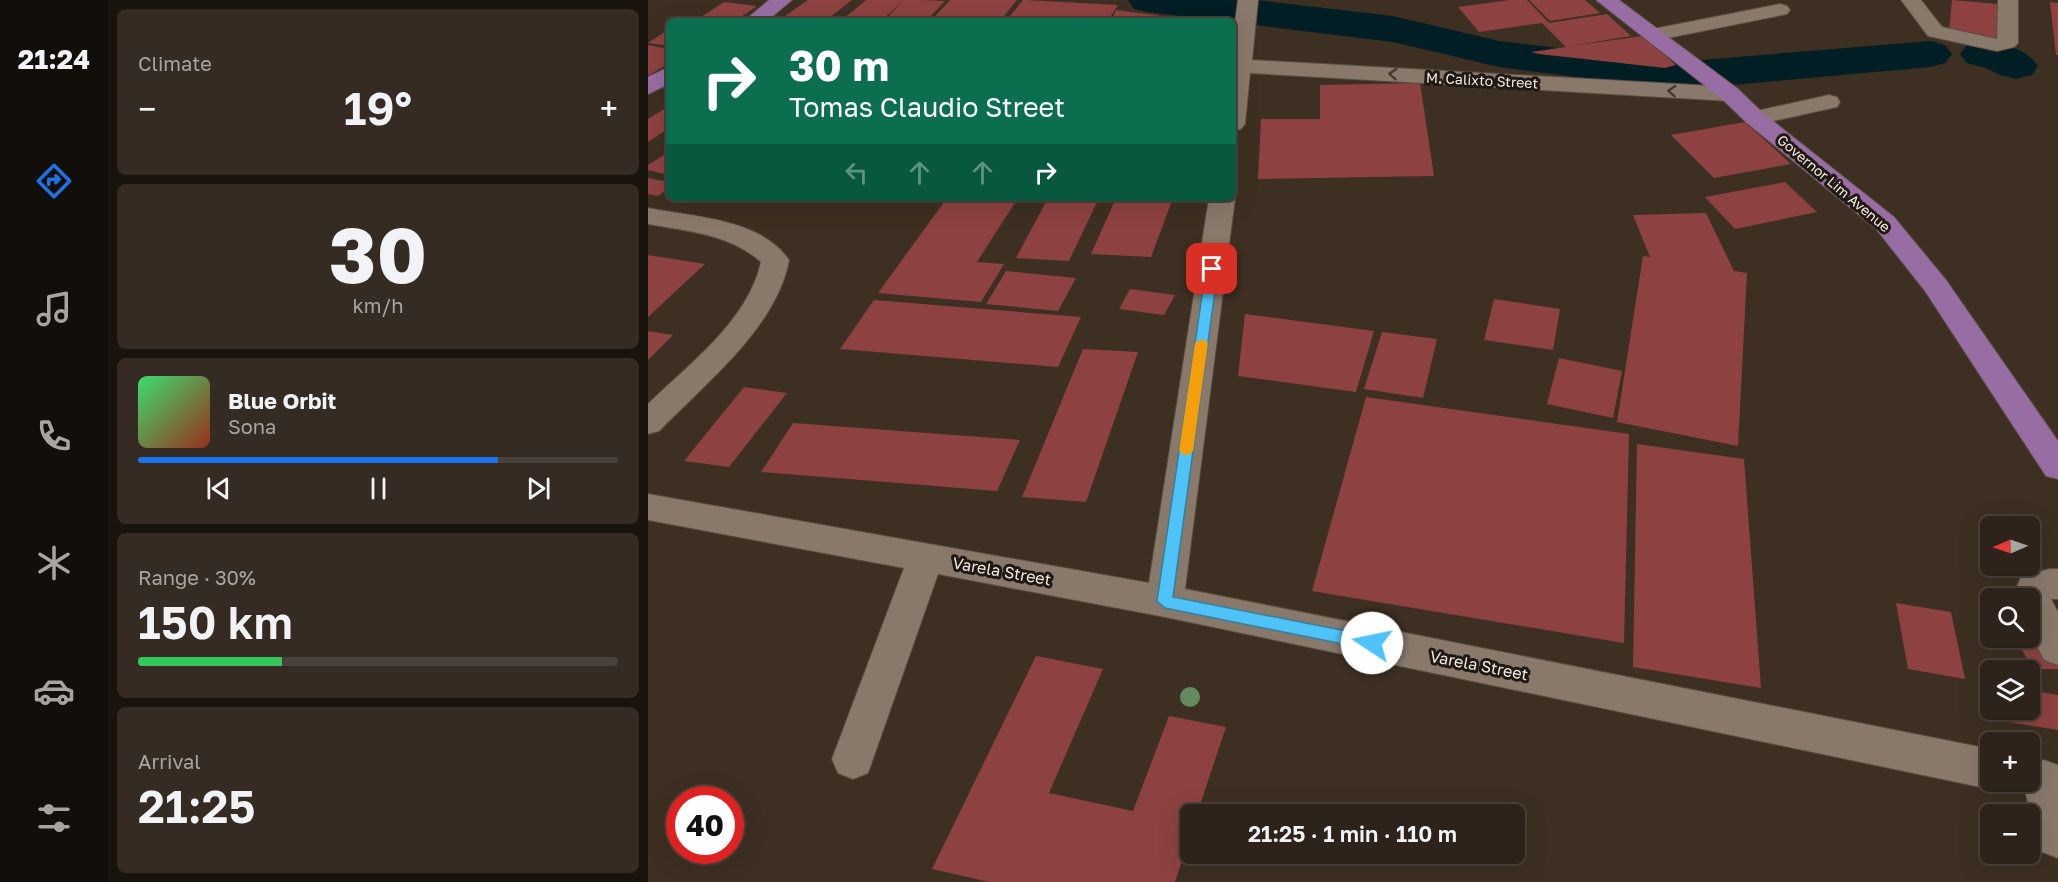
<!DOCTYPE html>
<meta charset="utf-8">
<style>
:root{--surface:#2e231a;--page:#362b23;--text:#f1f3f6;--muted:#a7a4a2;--line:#494039;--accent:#1a73e8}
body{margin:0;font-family:"Golos Text",sans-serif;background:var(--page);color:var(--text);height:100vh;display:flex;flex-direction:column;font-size:22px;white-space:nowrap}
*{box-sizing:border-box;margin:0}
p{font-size:20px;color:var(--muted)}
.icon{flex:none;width:33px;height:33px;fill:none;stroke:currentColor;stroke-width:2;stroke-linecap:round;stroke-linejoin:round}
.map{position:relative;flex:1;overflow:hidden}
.panel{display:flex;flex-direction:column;gap:9px;padding:9px;background:#19130e;width:540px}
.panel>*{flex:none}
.hud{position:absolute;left:18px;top:18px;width:570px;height:183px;border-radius:9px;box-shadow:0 6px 24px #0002,0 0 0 2px var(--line);background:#0b6e4f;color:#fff;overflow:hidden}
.needle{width:39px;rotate:268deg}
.tools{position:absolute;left:1332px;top:516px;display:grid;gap:12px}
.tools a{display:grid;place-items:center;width:60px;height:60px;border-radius:9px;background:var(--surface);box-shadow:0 6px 24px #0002,0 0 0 2px var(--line);font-size:30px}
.speed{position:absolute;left:18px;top:786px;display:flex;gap:12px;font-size:30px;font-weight:700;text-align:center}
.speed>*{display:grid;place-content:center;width:78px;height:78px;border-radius:50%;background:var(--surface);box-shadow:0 6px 24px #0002,0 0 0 2px var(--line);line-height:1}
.speed .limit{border:9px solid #d22;background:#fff;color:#111}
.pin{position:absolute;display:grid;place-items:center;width:51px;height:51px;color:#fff;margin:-26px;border-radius:12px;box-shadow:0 3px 9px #0006}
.me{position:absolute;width:66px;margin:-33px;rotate:281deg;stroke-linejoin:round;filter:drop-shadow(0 0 4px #0008)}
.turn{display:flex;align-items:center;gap:21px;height:126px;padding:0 24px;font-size:27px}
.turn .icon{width:78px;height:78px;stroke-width:2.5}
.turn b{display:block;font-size:42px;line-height:51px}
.lanes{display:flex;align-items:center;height:57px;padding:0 24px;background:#0003;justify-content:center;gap:30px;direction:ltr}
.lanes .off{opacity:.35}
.big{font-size:45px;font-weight:600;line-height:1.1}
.panel .tile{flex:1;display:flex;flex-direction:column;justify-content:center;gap:9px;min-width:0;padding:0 21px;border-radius:9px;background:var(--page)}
.panel .dial{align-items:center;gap:0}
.dial b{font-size:78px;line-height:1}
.song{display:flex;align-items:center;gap:18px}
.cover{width:72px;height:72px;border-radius:9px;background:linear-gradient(135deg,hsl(140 70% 55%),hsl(10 70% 35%))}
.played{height:6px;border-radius:3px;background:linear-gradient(90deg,var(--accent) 75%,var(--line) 75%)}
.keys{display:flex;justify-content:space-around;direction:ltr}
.heat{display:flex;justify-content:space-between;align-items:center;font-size:33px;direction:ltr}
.charge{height:9px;border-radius:4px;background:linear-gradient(90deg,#34c759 30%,var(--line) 0)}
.trip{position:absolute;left:532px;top:804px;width:345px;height:60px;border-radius:9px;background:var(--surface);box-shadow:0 6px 24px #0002,0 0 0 2px var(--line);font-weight:600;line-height:60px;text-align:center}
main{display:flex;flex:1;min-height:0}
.menu{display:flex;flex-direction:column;width:108px;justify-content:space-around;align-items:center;background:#120e0a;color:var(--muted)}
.menu .icon{width:42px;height:42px}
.menu .selected{color:var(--accent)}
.menu b{font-size:27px;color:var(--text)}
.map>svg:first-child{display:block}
</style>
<main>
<nav class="menu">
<b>21:24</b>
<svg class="icon selected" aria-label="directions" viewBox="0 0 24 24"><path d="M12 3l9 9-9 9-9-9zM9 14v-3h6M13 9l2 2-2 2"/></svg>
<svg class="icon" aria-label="music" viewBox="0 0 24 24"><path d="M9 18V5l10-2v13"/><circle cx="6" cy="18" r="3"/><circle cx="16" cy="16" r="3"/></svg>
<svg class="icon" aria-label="phone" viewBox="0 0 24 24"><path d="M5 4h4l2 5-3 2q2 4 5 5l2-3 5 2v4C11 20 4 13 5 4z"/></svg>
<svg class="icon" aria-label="climate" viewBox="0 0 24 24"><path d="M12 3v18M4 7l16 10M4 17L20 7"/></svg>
<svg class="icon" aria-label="car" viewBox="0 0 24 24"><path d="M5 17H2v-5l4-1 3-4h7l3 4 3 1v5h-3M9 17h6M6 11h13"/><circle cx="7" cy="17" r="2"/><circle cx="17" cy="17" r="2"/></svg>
<svg class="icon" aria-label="filters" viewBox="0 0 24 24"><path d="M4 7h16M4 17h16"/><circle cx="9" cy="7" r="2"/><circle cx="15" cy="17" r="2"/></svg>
</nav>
<section class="panel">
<div class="tile"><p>Climate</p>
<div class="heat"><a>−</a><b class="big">19°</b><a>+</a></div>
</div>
<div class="tile dial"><b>30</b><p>km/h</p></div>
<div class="tile">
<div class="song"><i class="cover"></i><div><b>Blue Orbit</b><p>Sona</p></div></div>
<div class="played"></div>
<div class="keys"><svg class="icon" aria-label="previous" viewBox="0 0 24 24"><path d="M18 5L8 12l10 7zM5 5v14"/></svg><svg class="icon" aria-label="pause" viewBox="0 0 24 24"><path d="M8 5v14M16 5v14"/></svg><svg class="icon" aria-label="next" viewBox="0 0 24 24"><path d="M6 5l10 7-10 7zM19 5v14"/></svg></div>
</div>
<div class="tile"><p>Range · 30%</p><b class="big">150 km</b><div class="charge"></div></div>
<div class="tile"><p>Arrival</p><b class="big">21:25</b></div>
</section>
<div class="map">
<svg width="1410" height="882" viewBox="0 0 1410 882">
<rect width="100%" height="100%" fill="#3d2f22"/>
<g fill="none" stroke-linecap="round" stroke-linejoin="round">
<path fill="#001e24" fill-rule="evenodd" d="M480,0H608L745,16L851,41L1029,62L1282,41L1297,45L1304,54L1297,63L1282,67L1029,90L851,67L745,42L500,12L486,9Z
M1334,41C1355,44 1377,47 1390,66L1384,75L1368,79L1352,75L1338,68L1319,63L1312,54L1319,45Z"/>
</g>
<path fill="#8d4241" d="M160,0H204L177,21H138L137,16Z
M218,0H274L297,1L278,21H236L254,2L233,21H193Z
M302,0H369L352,21H283Z
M375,0H378L470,5L460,21H358Z
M862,0H879L901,23L959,14L983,36L922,46L995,36L1028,65L1017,68L891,54L883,52L918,47L894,23L831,32L810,7Z
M881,0H937L952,13L902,21Z
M1304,0L1350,4L1349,39L1301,31Z
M76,2L109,6L87,21H47Z
M1402,2L1410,3V55H1408Z
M468,10L545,20V21H463Z
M21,29V46L0,43Z
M0,45L21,49V63L0,76Z
M772,83L786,176L610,179L613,119H672V85Z
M21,106V128L0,142V119Z
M1097,122L1143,164L1066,178L1023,135Z
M21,152V175L0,170V165Z
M0,178L21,182V188L10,196L0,194Z
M1137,182L1169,212L1087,229L1057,197Z
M299,198H370L329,262L356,264L333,302L230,293Z
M400,198H451L421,261L368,258Z
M468,198H525L503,257L443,254Z
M1058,213L1086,271L1099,273L1090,446L969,422L995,256L1002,257L985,215Z
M0,255L57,264L0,317Z
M358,271L428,278L410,311L338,304Z
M482,289L527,295L516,315L471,309Z
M846,299L912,309L905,350L836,340Z
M226,300L433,317L410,367L192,349Z
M597,314L726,331L708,392L590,376Z
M0,331L25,335L0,360Z
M734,332L789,339L775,398L716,389Z
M435,349L490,352L438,502L374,497Z
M911,358L974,371L965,418L899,404Z
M96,387L139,393L81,467L36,461Z
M718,397L981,434L976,643L664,591Z
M145,423L372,440L349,491L113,472Z
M989,444L1096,459L1113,688L985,667Z
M1248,603L1303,612L1317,679L1260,669Z
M1382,611L1410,612V669H1384L1368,638H1382Z
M388,656L455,669L401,793L485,811L521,716L578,727L549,814H543V833L527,882H341L284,869Z
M1382,690L1410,695V730L1349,720L1346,710H1382Z"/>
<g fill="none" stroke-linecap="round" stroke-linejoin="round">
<defs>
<path id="minor" d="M590,0H610L604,60L1082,87L1090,89L1093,94L1090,99L1082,101L602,73L597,124L593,129L585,131V38Z
M1253,0H1273L1294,27L1349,39L1350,0H1370V43L1366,47L1349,51L1280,36Z
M1132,4L1139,6L1142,10L1139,14L1005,41L998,39L995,35L998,31L1005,29Z
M1181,95L1189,97L1192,102L1189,107L1107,125L1099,123L1095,118L1099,113Z
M585,195L587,198L537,589L1342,749V782L1357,783L1342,789L517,617L290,574L220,773L205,779L190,773L184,759L256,568L0,520V494L501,583L561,198H585Z
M0,208C45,217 112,218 141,260C129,327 57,384 11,431L0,434V404C41,364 100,321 113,262C82,234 39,231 0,224Z
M1401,569H1410V599H1403L1410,612V665L1396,660L1382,632V598H1364L1373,577Z
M1396,760L1410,765V858L1394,852L1388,836L1375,782H1382V765Z"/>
<path id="major" d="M121,0H144L119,21H96Z
M948,0H971L1090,89L1115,113L1246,217L1298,280L1410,441V479L1398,476L1277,291L1228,229L1099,123L1074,99Z
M21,67V84L0,94V77Z"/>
</defs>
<use href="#minor" stroke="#594e43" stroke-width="2"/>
<use href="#major" stroke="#594e43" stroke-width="2"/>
<use href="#minor" fill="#89796b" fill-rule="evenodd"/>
<use href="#major" fill="#976da3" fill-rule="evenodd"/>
</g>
<circle fill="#628c60" cx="542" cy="697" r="10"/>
<defs><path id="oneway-chevron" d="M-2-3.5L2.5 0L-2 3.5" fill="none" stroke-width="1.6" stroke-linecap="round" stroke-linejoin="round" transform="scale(1.5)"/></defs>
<g stroke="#443a32">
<use href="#oneway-chevron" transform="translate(745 74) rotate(-177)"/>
<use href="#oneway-chevron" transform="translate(1024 91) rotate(-177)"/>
</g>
<path fill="#4fc3f7" stroke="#337fa1" stroke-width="1.5" d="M564,266L570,269L525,597L724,636L730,638L732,643L730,648L724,650L517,608L509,601L558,269Z"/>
<path fill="#f59e0b" d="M554,339L560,343L545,451L538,456L531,451L547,343Z"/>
<g text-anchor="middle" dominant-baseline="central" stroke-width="6" stroke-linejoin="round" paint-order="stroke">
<g font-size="14" fill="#f3eae1" stroke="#1f1813">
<text transform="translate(834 80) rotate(3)">M. Calixto Street</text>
<text transform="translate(1186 183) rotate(40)">Governor Lim Avenue</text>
</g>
<g font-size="16" fill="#f3eae1" stroke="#1f1813">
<text transform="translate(354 571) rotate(10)">Varela Street</text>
<text transform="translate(831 665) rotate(11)">Varela Street</text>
</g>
</g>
</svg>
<div class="tools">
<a><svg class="needle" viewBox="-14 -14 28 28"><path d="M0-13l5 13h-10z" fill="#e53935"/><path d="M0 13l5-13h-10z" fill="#a7a4a2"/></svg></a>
<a><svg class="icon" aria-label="search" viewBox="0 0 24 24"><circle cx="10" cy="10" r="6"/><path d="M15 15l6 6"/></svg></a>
<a><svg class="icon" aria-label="layers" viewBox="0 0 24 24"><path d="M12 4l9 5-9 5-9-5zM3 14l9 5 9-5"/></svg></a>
<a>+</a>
<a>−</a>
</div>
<div class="speed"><div class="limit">40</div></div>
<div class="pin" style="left:564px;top:269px;background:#d93025"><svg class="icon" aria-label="arrive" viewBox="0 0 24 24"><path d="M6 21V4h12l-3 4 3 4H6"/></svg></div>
<svg class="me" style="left:724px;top:643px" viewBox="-20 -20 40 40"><circle r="19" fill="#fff"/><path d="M0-13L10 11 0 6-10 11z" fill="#4fc3f7"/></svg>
<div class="trip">21:25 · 1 min · 110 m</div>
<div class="hud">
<div class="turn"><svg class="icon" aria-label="right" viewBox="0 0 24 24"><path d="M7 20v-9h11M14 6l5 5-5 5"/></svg><div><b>30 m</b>Tomas Claudio Street</div></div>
<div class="lanes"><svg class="icon off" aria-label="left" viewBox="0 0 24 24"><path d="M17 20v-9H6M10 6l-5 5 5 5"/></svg><svg class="icon off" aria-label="ahead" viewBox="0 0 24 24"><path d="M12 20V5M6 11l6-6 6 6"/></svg><svg class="icon off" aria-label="ahead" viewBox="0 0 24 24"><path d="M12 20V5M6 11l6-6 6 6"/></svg><svg class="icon" aria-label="right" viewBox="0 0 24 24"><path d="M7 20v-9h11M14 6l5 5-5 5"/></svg></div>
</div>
</div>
</main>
